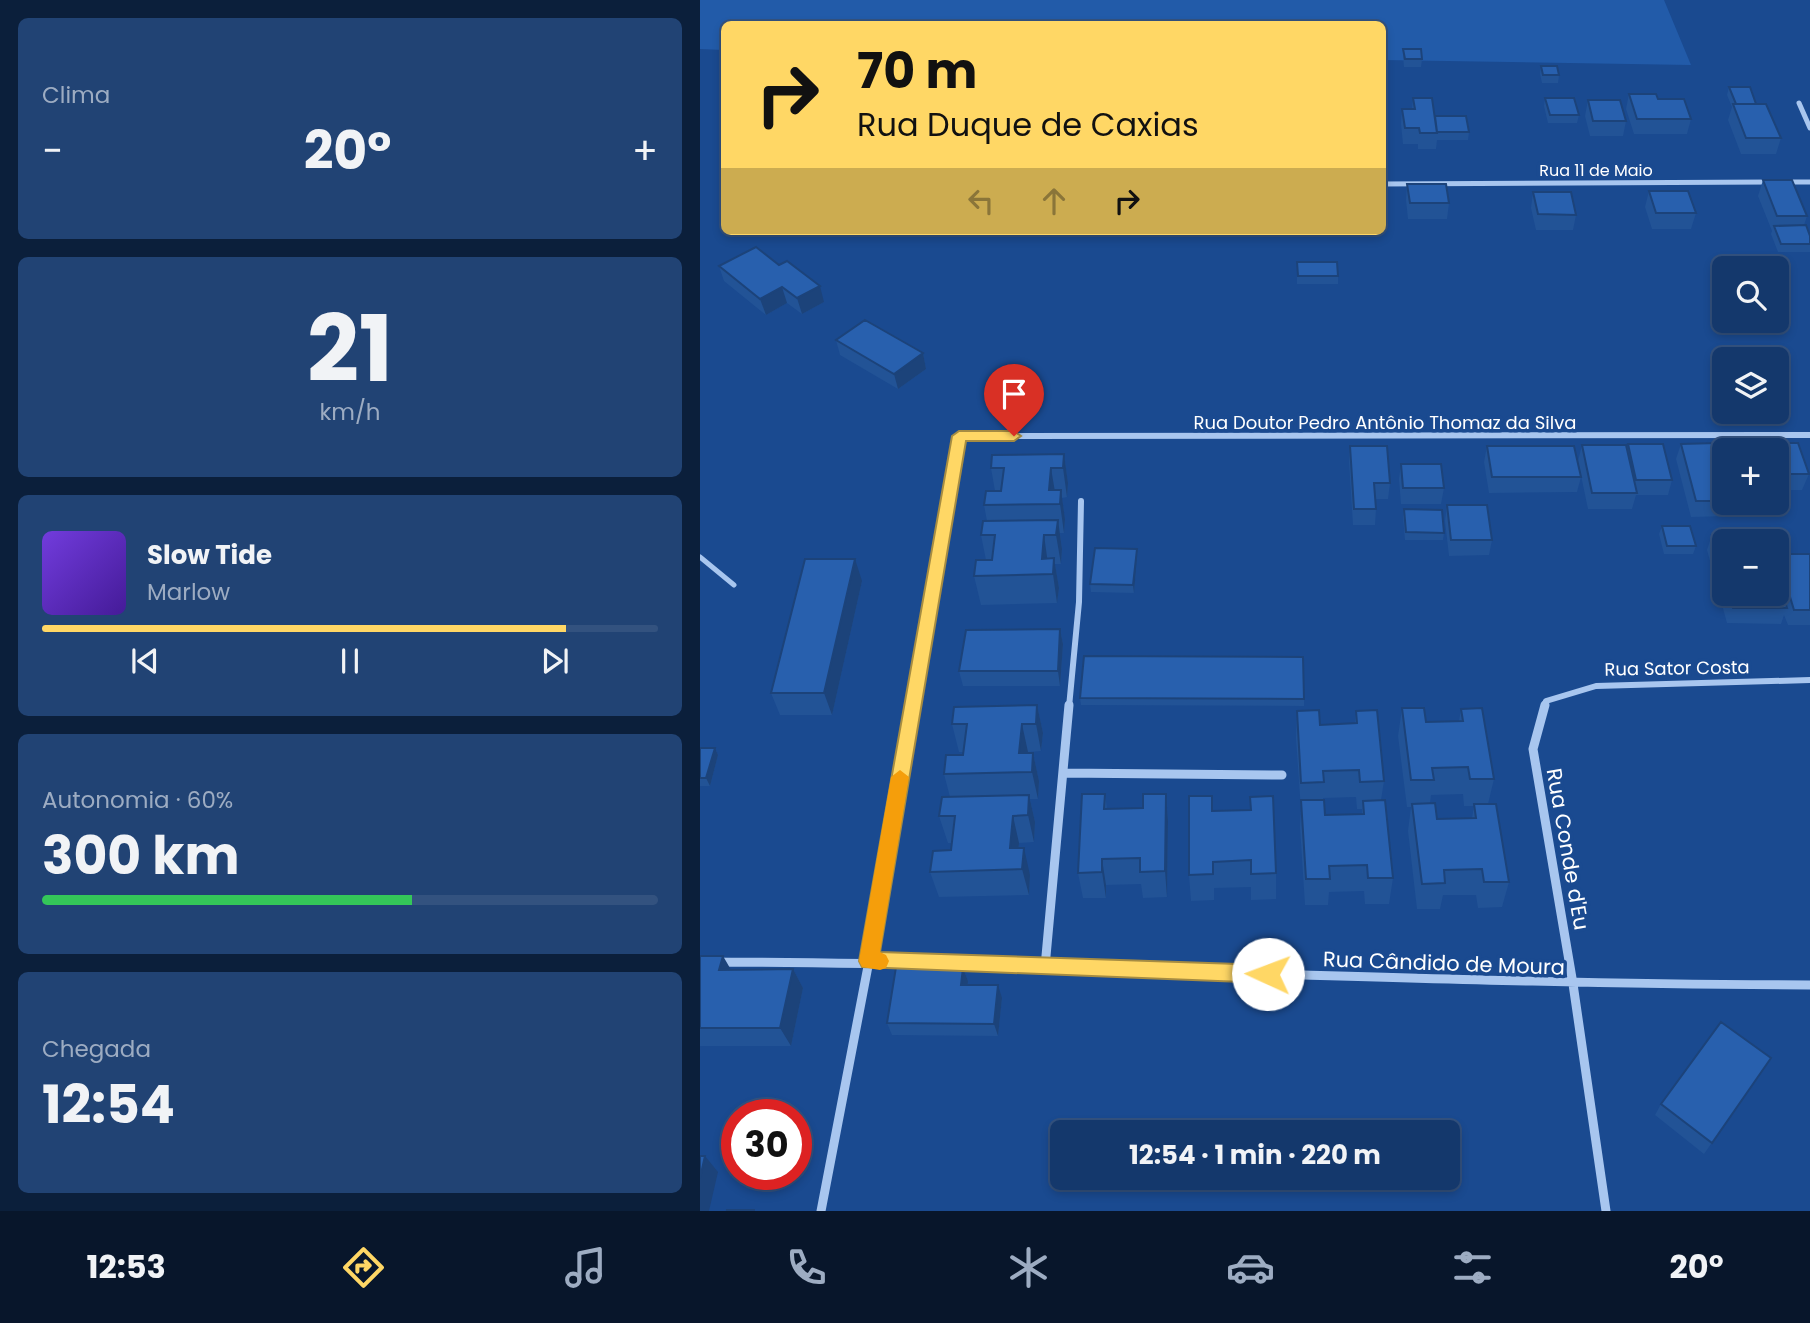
<!DOCTYPE html>
<html lang="pt">
<meta charset="utf-8">
<style>
:root{--surface:#14386c;--page:#214374;--text:#f1f3f6;--muted:#9dacc2;--line:#33527f;--accent:#ffd765}
body{margin:0;font-family:Poppins,sans-serif;background:var(--page);color:var(--text);height:100vh;display:flex;flex-direction:column;font-size:26px;white-space:nowrap}
*{box-sizing:border-box;margin:0}
p{font-size:23px;color:var(--muted)}
.icon{flex:none;width:38px;height:38px;fill:none;stroke:currentColor;stroke-width:2;stroke-linecap:round;stroke-linejoin:round}
.map{position:relative;flex:1;overflow:hidden}
.sheet{display:flex;flex-direction:column;gap:18px;padding:18px;background:#0b1f3b;width:700px}
.sheet>*{flex:none}
.top-card{position:absolute;left:21px;top:21px;width:665px;height:214px;border-radius:10px;box-shadow:0 4px 10px #0003,0 0 0 2px var(--line);background:#ffd765;color:#111;overflow:hidden}
.buttons{position:absolute;left:1012px;top:256px;display:grid;gap:14px}
.buttons a{display:grid;place-items:center;width:77px;height:77px;border-radius:10px;background:var(--surface);box-shadow:0 4px 10px #0003,0 0 0 2px var(--line);font-size:35px}
.speed{position:absolute;left:21px;top:1099px;display:flex;gap:14px;font-size:35px;font-weight:700;text-align:center}
.speed>*{display:grid;place-content:center;width:91px;height:91px;border-radius:50%;background:var(--surface);box-shadow:0 4px 10px #0003,0 0 0 2px var(--line);line-height:1}
.speed .limit{border:10px solid #d22;background:#fff;color:#111}
.pin{position:absolute;display:grid;place-items:center;width:60px;height:60px;color:#fff;margin:-72px -30px;border-radius:50% 50% 50% 0;rotate:-45deg;box-shadow:0 0 7px #0007}
.pin .icon{rotate:45deg}
.me{position:absolute;width:77px;margin:-38px;rotate:272deg;stroke-linejoin:round;filter:drop-shadow(0 0 5px #0008)}
.turn{display:flex;align-items:center;gap:24px;height:147px;padding:0 21px;font-size:32px}
.turn .icon{width:91px;height:91px;stroke-width:2.5}
.turn b{display:block;font-size:49px;line-height:60px}
.lanes{display:flex;align-items:center;height:66px;padding:0 21px;background:#0003;justify-content:center;gap:35px;direction:ltr}
.lanes .off{opacity:.35}
.big{font-size:52px;font-weight:700;line-height:1.1}
.sheet .card{flex:1;display:flex;flex-direction:column;justify-content:center;gap:10px;min-width:0;padding:0 24px;border-radius:10px;background:var(--page)}
.sheet .dial{align-items:center;gap:0}
.dial b{font-size:91px;line-height:1}
.song{display:flex;align-items:center;gap:21px}
.cover{width:84px;height:84px;border-radius:10px;background:linear-gradient(135deg,hsl(260 70% 55%),hsl(260 70% 35%))}
.played{height:7px;border-radius:4px;background:linear-gradient(90deg,var(--accent) 85%,var(--line) 85%)}
.keys{display:flex;justify-content:space-around;direction:ltr}
.heat{display:flex;justify-content:space-between;align-items:center;font-size:38px;direction:ltr}
.charge{height:10px;border-radius:5px;background:linear-gradient(90deg,#34c759 60%,var(--line) 0)}
.trip{position:absolute;left:350px;top:1120px;width:410px;height:70px;border-radius:10px;background:var(--surface);box-shadow:0 4px 10px #0003,0 0 0 2px var(--line);font-weight:700;line-height:70px;text-align:center}
.menu{display:flex;height:112px;justify-content:space-around;align-items:center;background:#08162b;color:var(--muted)}
.menu .icon{width:49px;height:49px}
.menu .current{color:var(--accent)}
.menu b{font-size:32px;color:var(--text)}
main{display:flex;flex:1;min-height:0}
.map>svg:first-child{display:block}
</style>
<main>
<section class="sheet">
<div class="card"><p>Clima</p>
<div class="heat"><a>−</a><b class="big">20°</b><a>+</a></div>
</div>
<div class="card dial"><b>21</b><p>km/h</p></div>
<div class="card">
<div class="song"><i class="cover"></i><div><b>Slow Tide</b><p>Marlow</p></div></div>
<div class="played"></div>
<div class="keys"><svg class="icon" aria-label="previous" viewBox="0 0 24 24"><path d="M18 5L8 12l10 7zM5 5v14"/></svg><svg class="icon" aria-label="pause" viewBox="0 0 24 24"><path d="M8 5v14M16 5v14"/></svg><svg class="icon" aria-label="next" viewBox="0 0 24 24"><path d="M6 5l10 7-10 7zM19 5v14"/></svg></div>
</div>
<div class="card"><p>Autonomia · 60%</p><b class="big">300 km</b><div class="charge"></div></div>
<div class="card"><p>Chegada</p><b class="big">12:54</b></div>
</section>
<div class="map">
<svg width="1110" height="1211" viewBox="0 0 1110 1211">
<rect width="100%" height="100%" fill="#1a4a90"/>
<path fill="#225ba9" d="M0,0H964L991,65L683,60L682,24H24V50L0,49Z"/>
<g fill="none" stroke-linecap="round" stroke-linejoin="round">
<path stroke="#a8c6ef" stroke-width="5" d="M0,557L34,585"/>
<path stroke="#a8c6ef" stroke-width="5" d="M1099,103L1110,128
M1086,182H1110
M682,184L1071,182"/>
<path stroke="#a8c6ef" stroke-width="6" d="M213,707L259,436L1110,435
M369,707L379,602L381,501
M844,707L846,701L896,686L1110,680"/>
<path stroke="#a8c6ef" stroke-width="9" d="M845,705L833,749L873,984L906,1211
M363,773L582,775
M0,962C370,963 740,984 1110,985
M345,967L369,705
M121,1211L169,961L213,705"/>
</g>
<path fill="#225396" fill-rule="evenodd" d="M703,49L722,59L721,67H704L703,57Z
M841,66L859,75L858,83H842L840,74Z
M1029,87L1056,104L1081,138L1076,154H1041L1028,120L1032,107L1027,95Z
M929,94L958,99L991,119L987,134H934L926,109Z
M713,98L735,116L769,132L768,140H737L736,149H718V144H703L701,124L702,109H712Z
M845,98L879,115L877,123H848L844,106Z
M888,100L926,121L923,136H890L885,116Z
M1063,180L1107,216L1104,225L1110,236V252H1078L1071,234L1072,231L1058,196Z
M707,184L749,203L747,219H708L706,200Z
M949,191L996,213L991,229H952L945,207Z
M833,192L876,215L873,230H836L831,208Z
M597,262L638,276V284H597Z
M19,266L124,302L102,314L87,303L66,315L24,281Z
M136,340L223,353L226,369L198,389L140,355Z
M1017,443L1020,454L1022,449H1065L1067,443H1098L1109,474L1102,490H1078L1076,496V450H1024V502H1074L1072,507H1032L1028,516L991,517L976,459L981,444Z
M928,444L972,480L968,495H936L932,509H888L878,461L882,445L927,449Z
M650,446L690,483L688,499H676V509L675,525H653L649,461Z
M787,446L881,477L877,492L789,493L784,462Z
M364,454L368,483L367,497L362,498L365,519L364,533H360L362,549L361,564H355L359,588L357,603L281,605L274,576L286,560L281,535L287,521L284,505L295,491L291,468Z
M701,464L744,488L741,504H701L699,479Z
M747,505L792,540L789,555L749,556L745,521Z
M704,509L744,533L743,540H705L703,517Z
M962,526L996,546L993,554H964L959,534Z
M1012,535L1024,541V593H1076L1077,554H1110V625H1088L1084,615L1081,624L1027,623L1007,550Z
M437,556L434,593L391,592L390,584Z
M162,581L132,715H80L71,693Z
M360,629L363,644L360,686H263L259,671Z
M380,698L604,699V706L381,705Z
M337,705L343,733L341,751L328,752V753H333L339,781L338,799H330L335,822L334,842L319,843V848L330,875L329,895L239,897L230,872L251,850L252,843H248L239,816L250,797L244,774L263,755L264,752H259L252,724Z
M702,708L726,722L759,721L761,709L794,779L788,804L809,882L802,907L778,908L776,895H743L740,909H717L708,831L711,807H707L698,736ZM763,794L764,806H774L772,818L737,819L730,803L731,795Z
M597,711L620,725L655,723L656,711L684,781L681,800L693,878L689,904H665L664,891L629,892L628,905H605L600,827L601,810L596,738ZM656,797L657,809H662V814L625,815L623,798Z
M0,748H15L18,755L10,786H0Z
M405,794L407,809L443,808L466,794L468,821L467,897L443,898L441,884L406,885V898H383L378,873Z
M550,797L576,873V899L551,900V887L514,888V900L491,901L489,875L512,811L551,810Z
M0,956L31,970L93,969L103,988L91,1046H0Z
M263,968L268,981L267,985L302,998L298,1036L192,1035L187,1023Z
M1071,1058L1004,1154L955,1115L961,1104Z"/>
<path fill="#1c437a" d="M120,286L124,302L102,314L97,298Z
M82,287L87,303L66,315L60,299Z
M223,353L226,369L198,389L194,374Z
M364,454L368,483L367,497L363,468Z
M351,468L356,498L349,490Z
M361,490L365,519L364,533L360,504Z
M358,520L362,549L361,564L356,535Z
M344,535L348,564L342,559Z
M437,549V556L434,593L433,585Z
M354,558L359,588L357,603L353,574Z
M155,559L162,581L132,715L124,693Z
M360,629L363,644L360,686L358,671Z
M337,705L343,733L341,751L336,724Z
M322,724L328,752L326,772L319,753Z
M15,748L18,755L10,786L6,778Z
M333,753L339,781L338,799L332,772Z
M466,794L468,821L467,897L465,871Z
M329,795L335,822L334,842L328,815Z
M313,816L319,843L317,869L310,848Z
M324,848L330,875L329,895L322,869Z
M402,859L406,885V898L402,872Z
M23,956L34,975L19,970Z
M263,968L268,981L266,997L261,985Z
M93,969L103,988L91,1046L80,1028Z
M298,985L302,998L298,1036L294,1024Z
M5,1156L18,1172L9,1211H0V1178Z"/>
<path fill="#2860ae" stroke="#1c437a" stroke-width="2" d="M703,49H721L722,59H705Z
M841,66H857L859,75H843Z
M1029,87H1050L1056,104H1036Z
M929,94H956L958,99H984L991,119H937Z
M713,98H732L737,133H720L719,128H705L702,109H715Z
M845,98H874L879,115H850Z
M888,100H920L926,121H893Z
M1033,104H1066L1081,138H1046Z
M735,116H766L769,132H737Z
M1063,180H1092L1107,216H1077Z
M707,184H746L749,203H710Z
M949,191H988L996,213H956Z
M833,192H871L876,215L838,214Z
M1106,225L1110,236V244H1081L1074,226Z
M56,247L79,265L87,261L120,286L97,298L82,287L60,299L19,266Z
M597,262H637L638,276H598Z
M165,320L223,353L194,374L136,340Z
M1017,443L1024,467V501H996L981,444Z
M1067,443H1098L1109,474H1077L1076,450H1069Z
M928,444H963L972,480H936Z
M882,445H926L937,493H892Z
M650,446H687L690,483H674L676,509H654Z
M787,446H874L881,477H792Z
M1022,449H1065V450H1024V456Z
M364,454L363,468H351L349,490H361L360,504L284,505L286,491H301L304,468H291L292,455Z
M701,464H741L744,488H703Z
M747,505H787L792,540H751Z
M704,509L742,510L744,533L706,532Z
M358,520L356,535H344L342,559L354,558L353,574L274,576L276,560H292L295,535H281L283,521Z
M962,526H990L996,546H967Z
M1041,534L1043,541H1024V576L1012,535Z
M395,548L437,549L433,585L390,584Z
M1077,554H1110V610H1094Z
M105,559H155L124,693H71Z
M1076,573L1087,608H1033L1029,593H1076Z
M360,629L358,671H259L266,630Z
M384,656L603,657L604,699L380,698Z
M337,705L336,724H322L319,753H333L332,772L244,774L246,755H263L267,724H252L254,707Z
M702,708H724L726,722L763,721L761,709L782,708L794,779H770L768,767L732,768L734,780H711Z
M619,710L620,725L657,723L656,711L677,710L684,781L660,782L659,770L623,771L624,782L601,783L597,711Z
M0,748H15L6,778H0Z
M382,794H405L404,809L443,808V794H466L465,871L440,872V858L402,859V872L378,873Z
M329,795L328,815L313,816L310,848H324L322,869L230,872L233,851L251,850L255,816H239L242,797Z
M489,796H512V811L551,810L550,797L573,796L576,873L551,874V860L513,862V874L489,875Z
M601,800H624L625,815L664,814L663,801L685,800L693,878H668L667,865L629,866L630,879H606Z
M735,803L737,819L776,818L774,804H796L809,882H784L782,869L744,870L745,883L722,884L712,804Z
M0,956H23L19,970L93,969L80,1028H0Z
M196,967L263,968L261,985H298L294,1024L187,1023Z
M1021,1022L1071,1058L1012,1143L961,1104Z
M0,1156H5L0,1178Z
M26,1210H54V1211Z"/>
<path fill="#ffd765" stroke="#a68c42" stroke-width="2" d="M259,431H314L321,436L314,441H266L180,952L568,965L575,968L577,974L575,981L568,983L162,967L159,961L252,436Z"/>
<path fill="#f59e0b" d="M200,770L209,777L180,952L186,955L189,961L186,968L180,970L162,967L159,961L191,777Z"/>
<g text-anchor="middle" dominant-baseline="central" stroke-width="7" stroke-linejoin="round" paint-order="stroke">
<g font-size="16" fill="#fff" stroke="#1a4a90">
<text x="896" y="170">Rua 11 de Maio</text>
</g>
<g font-size="18" fill="#fff" stroke="#1a4a90">
<text x="685" y="422">Rua Doutor Pedro Antônio Thomaz da Silva</text>
<text transform="translate(977 668) rotate(-1)">Rua Sator Costa</text>
</g>
<g font-size="21" fill="#fff" stroke="#1a4a90">
<text transform="translate(868 849) rotate(80)">Rua Conde d'Eu</text>
<text transform="translate(744 963) rotate(2)">Rua Cândido de Moura</text>
</g>
</g>
</svg>
<div class="buttons">
<a><svg class="icon" aria-label="search" viewBox="0 0 24 24"><circle cx="10" cy="10" r="6"/><path d="M15 15l6 6"/></svg></a>
<a><svg class="icon" aria-label="layers" viewBox="0 0 24 24"><path d="M12 4l9 5-9 5-9-5zM3 14l9 5 9-5"/></svg></a>
<a>+</a>
<a>−</a>
</div>
<div class="speed"><div class="limit">30</div></div>
<div class="pin" style="left:314px;top:436px;background:#d93025"><svg class="icon" aria-label="arrive" viewBox="0 0 24 24"><path d="M6 21V4h12l-3 4 3 4H6"/></svg></div>
<svg class="me" style="left:568px;top:974px" viewBox="-20 -20 40 40"><circle r="19" fill="#fff"/><path d="M0-13L10 11 0 6-10 11z" fill="#ffd765"/></svg>
<div class="trip">12:54 · 1 min · 220 m</div>
<div class="top-card">
<div class="turn"><svg class="icon" aria-label="right" viewBox="0 0 24 24"><path d="M7 20v-9h11M14 6l5 5-5 5"/></svg><div><b>70 m</b>Rua Duque de Caxias</div></div>
<div class="lanes"><svg class="icon off" aria-label="left" viewBox="0 0 24 24"><path d="M17 20v-9H6M10 6l-5 5 5 5"/></svg><svg class="icon off" aria-label="ahead" viewBox="0 0 24 24"><path d="M12 20V5M6 11l6-6 6 6"/></svg><svg class="icon" aria-label="right" viewBox="0 0 24 24"><path d="M7 20v-9h11M14 6l5 5-5 5"/></svg></div>
</div>
</div>
</main>
<nav class="menu">
<b>12:53</b>
<svg class="icon current" aria-label="directions" viewBox="0 0 24 24"><path d="M12 3l9 9-9 9-9-9zM9 14v-3h6M13 9l2 2-2 2"/></svg>
<svg class="icon" aria-label="music" viewBox="0 0 24 24"><path d="M9 18V5l10-2v13"/><circle cx="6" cy="18" r="3"/><circle cx="16" cy="16" r="3"/></svg>
<svg class="icon" aria-label="phone" viewBox="0 0 24 24"><path d="M5 4h4l2 5-3 2q2 4 5 5l2-3 5 2v4C11 20 4 13 5 4z"/></svg>
<svg class="icon" aria-label="climate" viewBox="0 0 24 24"><path d="M12 3v18M4 7l16 10M4 17L20 7"/></svg>
<svg class="icon" aria-label="car" viewBox="0 0 24 24"><path d="M5 17H2v-5l4-1 3-4h7l3 4 3 1v5h-3M9 17h6M6 11h13"/><circle cx="7" cy="17" r="2"/><circle cx="17" cy="17" r="2"/></svg>
<svg class="icon" aria-label="filters" viewBox="0 0 24 24"><path d="M4 7h16M4 17h16"/><circle cx="9" cy="7" r="2"/><circle cx="15" cy="17" r="2"/></svg>
<b>20°</b>
</nav>
